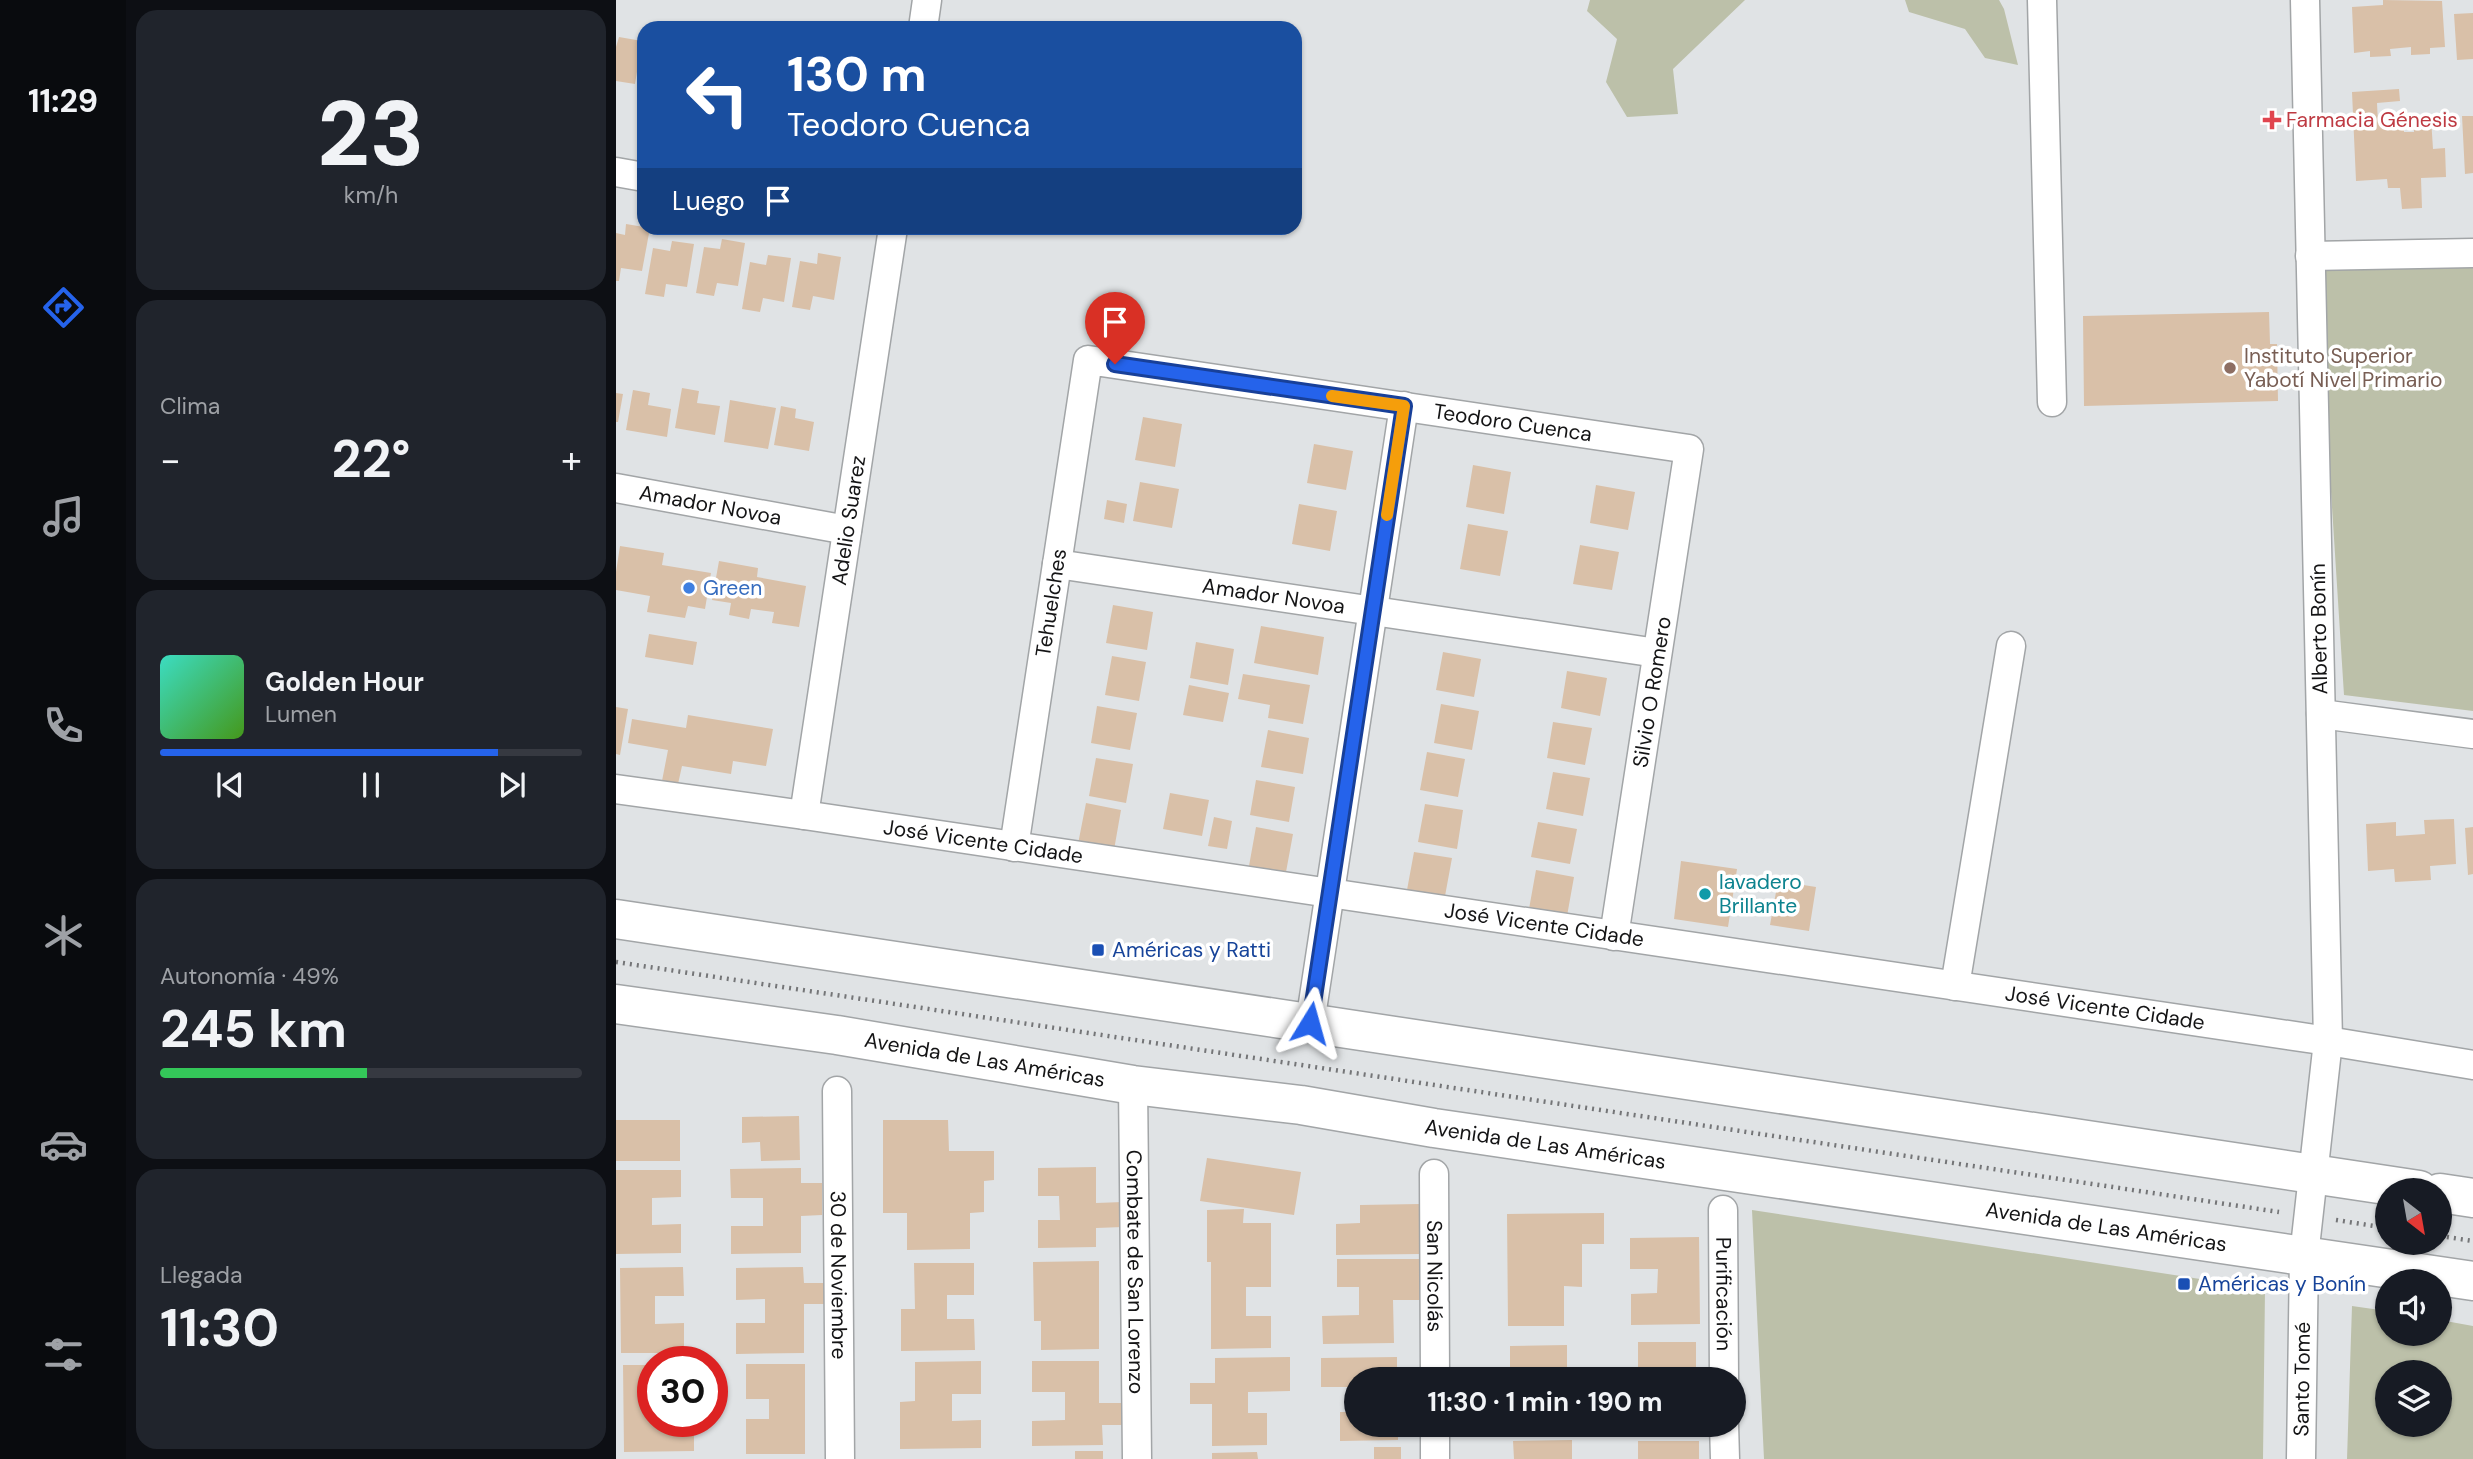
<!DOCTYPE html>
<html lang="es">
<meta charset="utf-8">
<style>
:root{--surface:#171b24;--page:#20242c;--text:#f1f3f6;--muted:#9ea1a6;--line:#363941;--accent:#2563eb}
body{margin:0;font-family:"DM Sans",sans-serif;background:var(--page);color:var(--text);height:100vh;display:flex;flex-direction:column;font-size:26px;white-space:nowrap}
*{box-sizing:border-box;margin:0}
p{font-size:23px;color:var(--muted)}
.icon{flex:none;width:38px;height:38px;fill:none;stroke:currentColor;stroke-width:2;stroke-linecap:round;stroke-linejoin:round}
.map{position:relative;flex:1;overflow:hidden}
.side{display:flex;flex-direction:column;gap:10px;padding:10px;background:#0d0f14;width:490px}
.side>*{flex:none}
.banner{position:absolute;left:21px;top:21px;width:665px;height:214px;border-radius:21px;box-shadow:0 2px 5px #0004;background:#1a4fa0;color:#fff;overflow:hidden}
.needle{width:46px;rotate:149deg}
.buttons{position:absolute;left:1759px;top:1178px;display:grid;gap:14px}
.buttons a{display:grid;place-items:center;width:77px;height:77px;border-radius:50%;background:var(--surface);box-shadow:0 2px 5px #0004;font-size:35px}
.speed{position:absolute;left:21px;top:1346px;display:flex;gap:14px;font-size:35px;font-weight:700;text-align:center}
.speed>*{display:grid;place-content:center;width:91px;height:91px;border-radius:50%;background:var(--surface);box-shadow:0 2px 5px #0004;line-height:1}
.speed .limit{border:10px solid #d22;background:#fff;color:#111}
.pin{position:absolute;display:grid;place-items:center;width:60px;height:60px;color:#fff;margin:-72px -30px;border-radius:50% 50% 50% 0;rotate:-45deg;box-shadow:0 0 7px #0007}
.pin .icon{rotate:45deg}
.me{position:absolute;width:77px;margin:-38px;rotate:8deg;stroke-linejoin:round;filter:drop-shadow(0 0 5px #0008)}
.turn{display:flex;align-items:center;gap:24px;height:147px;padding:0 35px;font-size:32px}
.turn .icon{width:91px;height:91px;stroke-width:2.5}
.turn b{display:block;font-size:49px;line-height:60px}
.then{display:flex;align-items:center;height:66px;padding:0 35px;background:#0003;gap:14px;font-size:26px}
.big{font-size:52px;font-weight:700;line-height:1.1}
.side .tile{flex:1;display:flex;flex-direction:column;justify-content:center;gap:10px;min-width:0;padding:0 24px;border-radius:21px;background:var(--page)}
.side .dial{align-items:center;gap:0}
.dial b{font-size:91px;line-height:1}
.song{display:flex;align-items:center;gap:21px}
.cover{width:84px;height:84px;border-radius:10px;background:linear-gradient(135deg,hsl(170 70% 55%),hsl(100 70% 35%))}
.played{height:7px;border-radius:4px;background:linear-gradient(90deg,var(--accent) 80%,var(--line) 80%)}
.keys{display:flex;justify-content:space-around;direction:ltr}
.heat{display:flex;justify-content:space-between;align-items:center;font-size:38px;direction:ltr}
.charge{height:10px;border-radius:5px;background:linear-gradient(90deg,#34c759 49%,var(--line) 0)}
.trip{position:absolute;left:728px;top:1367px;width:402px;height:70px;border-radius:35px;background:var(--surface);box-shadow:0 2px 5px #0004;font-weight:700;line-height:70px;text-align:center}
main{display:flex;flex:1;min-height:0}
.tabs{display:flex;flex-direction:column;width:126px;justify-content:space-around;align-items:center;background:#090b0e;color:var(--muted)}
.tabs .icon{width:49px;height:49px}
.tabs .on{color:var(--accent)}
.tabs b{font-size:32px;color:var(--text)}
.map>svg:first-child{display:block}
</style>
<main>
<nav class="tabs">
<b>11:29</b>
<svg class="icon on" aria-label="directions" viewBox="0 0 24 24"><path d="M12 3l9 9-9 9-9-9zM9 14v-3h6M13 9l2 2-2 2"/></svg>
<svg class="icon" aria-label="music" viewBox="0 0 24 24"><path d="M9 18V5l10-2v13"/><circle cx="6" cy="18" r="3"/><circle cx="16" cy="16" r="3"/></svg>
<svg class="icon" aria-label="phone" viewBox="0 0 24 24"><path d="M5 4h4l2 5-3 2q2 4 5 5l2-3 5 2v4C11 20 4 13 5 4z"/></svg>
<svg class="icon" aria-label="climate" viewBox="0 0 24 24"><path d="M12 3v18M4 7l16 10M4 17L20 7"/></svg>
<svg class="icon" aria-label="car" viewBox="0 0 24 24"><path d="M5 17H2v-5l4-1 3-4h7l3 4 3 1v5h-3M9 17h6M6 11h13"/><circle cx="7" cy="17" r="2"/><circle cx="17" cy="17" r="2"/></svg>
<svg class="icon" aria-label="filters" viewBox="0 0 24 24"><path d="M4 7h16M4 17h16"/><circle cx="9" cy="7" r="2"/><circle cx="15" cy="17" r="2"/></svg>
</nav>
<section class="side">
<div class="tile dial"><b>23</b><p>km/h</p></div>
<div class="tile"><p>Clima</p>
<div class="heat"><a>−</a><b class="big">22°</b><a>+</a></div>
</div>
<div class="tile">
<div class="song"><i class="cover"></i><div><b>Golden Hour</b><p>Lumen</p></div></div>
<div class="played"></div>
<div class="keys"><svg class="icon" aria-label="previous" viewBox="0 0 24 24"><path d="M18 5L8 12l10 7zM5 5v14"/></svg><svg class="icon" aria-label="pause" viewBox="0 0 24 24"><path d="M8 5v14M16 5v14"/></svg><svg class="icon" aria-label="next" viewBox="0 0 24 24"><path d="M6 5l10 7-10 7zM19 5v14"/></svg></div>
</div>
<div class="tile"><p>Autonomía · 49%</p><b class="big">245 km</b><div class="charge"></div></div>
<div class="tile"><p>Llegada</p><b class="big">11:30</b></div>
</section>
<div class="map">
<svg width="1857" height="1459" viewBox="0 0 1857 1459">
<rect width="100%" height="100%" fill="#e0e3e5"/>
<path fill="#bcc0a9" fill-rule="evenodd" d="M974,0H1129L1057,69L1062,114L1011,117L990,82L1001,39L971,11Z
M1289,0H1383L1388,9L1402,65L1369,58L1349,29L1293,12Z
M1700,256H1857V711L1728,695Z
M1136,1210L1649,1289L1647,1459H1148Z
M1736,1306L1771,1311V1334H1824V1320L1857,1326V1459H1731ZM1824,1372V1424H1771V1372Z"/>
<path fill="#d9c0a8" d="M1767,0L1826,1L1829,47L1814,48V54L1795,55V47L1774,49L1775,56L1754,57V51L1738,53L1736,7L1767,5Z
M1857,13V59L1841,60L1838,14Z
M3,37L26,41L19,84L0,81V47Z
M27,80H28V109L22,108Z
M1783,89L1784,101L1761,103L1762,123L1788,121V132H1798V119L1815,118L1817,149L1829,148L1830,177L1805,178L1806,208L1786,209L1784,188H1772L1771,179L1740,181L1736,92Z
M1846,116H1857V173L1849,174Z
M10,224L34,228L26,271L5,268L3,281H0V233L9,235Z
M106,239L129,243L122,286L101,283L98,296L80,293L88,247L104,249Z
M56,241L78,244L71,287L50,284L48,297L29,294L37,248L54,251Z
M202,253L225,257L218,300L197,296L194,310L176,307L184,261L201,264Z
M152,255L175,258L168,302L147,298L144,312L126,309L134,262L150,265Z
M1653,312L1654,344H1661L1662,401L1468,406L1467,316Z
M66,388L83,391L81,403L104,406L99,435L59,428Z
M17,390L34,393L32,405L55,409L51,437L10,430Z
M0,393L7,394L2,422H0Z
M114,400L160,408L152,449L108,442Z
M165,406L180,409L179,418L198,422L193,451L158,445Z
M527,417L566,424L559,467L519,460Z
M698,444L737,451L730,490L691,483Z
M857,465L895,472L888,514L850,507Z
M524,482L563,489L556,528L517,521Z
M980,485L1019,492L1012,530L974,523Z
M491,500L511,504L508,523L488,519Z
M683,504L721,511L714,551L676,544Z
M852,524L892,531L884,576L844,569Z
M964,545L1003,552L996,590L957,584Z
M4,546L48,553L46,565L95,573L89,609L72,606L69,618L31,612L34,596L0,590V572Z
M103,561L142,568L141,577L190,586L183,627L156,623L158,612L135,609L133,619L113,615L115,603L96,600Z
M497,605L537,612L531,650L490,643Z
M645,626L708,637L702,675L638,663Z
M33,634L81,642L77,665L29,657Z
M580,642L618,649L612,685L574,678Z
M827,652L865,659L858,697L820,690Z
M496,656L530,662L523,701L489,695Z
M951,671L991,678L984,716L945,708Z
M627,674L694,685L687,724L652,718L654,705L622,699Z
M573,685L613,693L607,722L567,715Z
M825,704L863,711L856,750L818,743Z
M481,706L521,713L514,750L475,743Z
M0,707L12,709L4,755L0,754Z
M72,715L157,729L150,766L117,761L115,774L66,766L62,784L46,781L52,750L12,743L16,719L70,728Z
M937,722L976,728L969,765L931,758Z
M652,730L693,738L687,774L645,767Z
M811,752L849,759L842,797L804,790Z
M480,758L517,764L510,803L473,796Z
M937,772L974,778L967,816L930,809Z
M640,780L679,787L673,822L634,815Z
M554,793L593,800L586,836L547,829Z
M470,803L505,810L498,850L462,844Z
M809,804L847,810L841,849L802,842Z
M598,817L616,821L611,849L592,846Z
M1838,819L1840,864L1814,866L1815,880L1779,882L1778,869L1752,871L1750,824L1780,822V836L1809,834L1808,820Z
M922,822L961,829L954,864L915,857Z
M640,827L677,834L670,872L633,866Z
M1857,827V874L1852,875L1849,828Z
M798,852L836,858L829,896L791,890Z
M1065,861L1121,869L1112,927L1058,919Z
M920,870L958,877L951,916L913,909Z
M1162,881L1200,887L1193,931L1154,925Z
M183,1116L184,1160L145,1161L144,1142L126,1143V1117Z
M0,1120H64V1161H0Z
M267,1120H332L333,1151H378V1180L368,1181V1212L354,1213V1249L291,1250V1213H267Z
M591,1158L685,1172L678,1215L584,1201Z
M480,1167V1203L507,1202V1227L480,1228V1247L422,1248V1220H444L443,1196H422V1168Z
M185,1168V1183H206V1215L185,1216V1253L115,1254V1226H147V1198H115L114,1169Z
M0,1170H65V1197L36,1198V1225L65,1224V1253L0,1254Z
M804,1204V1254L720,1255V1224L744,1223V1205Z
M628,1209L627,1223H655V1287H630V1316H655V1348L595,1349V1262H591V1210Z
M988,1213V1244H966V1287L948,1286V1326H892L891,1214Z
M1083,1237L1084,1324L1015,1325V1294L1041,1293L1042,1269H1014V1238Z
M721,1259H808L809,1300H777L778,1343L707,1344L706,1316L743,1315V1287H721Z
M483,1261V1349L425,1350V1321H418L417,1262Z
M298,1263H358V1295H331V1319H358L359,1350L285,1351V1309H299Z
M67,1267L68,1296H39V1324L68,1323V1353H5L4,1268Z
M187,1267L188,1283H212V1304H188V1353L120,1354V1323H149V1299L120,1300V1268Z
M1022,1342H1080V1379H1046V1372H1022Z
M951,1345V1379H894V1346Z
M674,1357V1391L632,1392V1413H651V1445L596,1446V1404H574V1383H599V1358Z
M781,1357V1379H740V1387H705V1358Z
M365,1361V1394H336V1421L365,1420V1448L284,1449V1402L299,1401V1362Z
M416,1361H483V1403H507V1425H486L487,1445L416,1446V1421L449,1420V1392H416Z
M130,1364H189V1454H130V1419H153V1399H130Z
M7,1365H37V1421H78V1451L8,1452Z
M724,1412H740V1424H782V1440L724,1441Z
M894,1424H963V1428H894Z
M1022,1424H1081V1427L1022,1428Z
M956,1440V1459H898L897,1441Z
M1022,1441H1083V1459H1022Z
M758,1447H785V1459H758Z
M459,1451H487V1459H459Z
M641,1452L642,1459H596V1453Z"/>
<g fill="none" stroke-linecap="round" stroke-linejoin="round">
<defs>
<g id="minor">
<path d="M1426,0L1436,402"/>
<path d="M307,28L311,0"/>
<path d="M0,172L28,177"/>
<path d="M1694,256L1857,253"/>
<path id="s1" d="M0,488L231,530"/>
<path id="s2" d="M441,564L1041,653"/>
<path d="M1705,714L1857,734"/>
<path id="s3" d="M0,789L188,815L1712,1041L1857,1065"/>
<path id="s4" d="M188,815L277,228"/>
<path id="s5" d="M398,847L472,360L1073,449L998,936"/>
<path d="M1339,986L1395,646"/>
<path d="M694,1023L788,406"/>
<path id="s6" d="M517,1085L521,1459"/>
<path id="s7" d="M221,1091L224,1459"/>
<path id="s8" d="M818,1174L819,1379"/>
<path id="s9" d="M1107,1210L1108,1379"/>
<path d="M819,1424V1459"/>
<path d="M1108,1424L1109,1459"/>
<path id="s10" d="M1685,1459L1688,1256L1712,1041L1689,0"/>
</g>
<g id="secondary">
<path d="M0,919L1803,1190"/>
<path id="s11" d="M0,1004L221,1035L517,1085L685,1105L818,1128L1857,1281"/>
<path d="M1824,1193L1857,1198"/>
</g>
</defs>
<use href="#minor" stroke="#a2a5a7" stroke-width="31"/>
<use href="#secondary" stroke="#a2a5a7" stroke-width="41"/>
<path stroke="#747577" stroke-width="4.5" stroke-dasharray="2 5" stroke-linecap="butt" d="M0,962L1663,1212
M1720,1220L1771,1228
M1824,1236L1857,1241"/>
<use href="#minor" stroke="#fff" stroke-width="28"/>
<use href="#secondary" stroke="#fff" stroke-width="38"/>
</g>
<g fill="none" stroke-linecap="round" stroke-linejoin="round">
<defs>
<path id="route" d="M499,364L788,406L694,1023"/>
</defs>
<use href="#route" stroke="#184099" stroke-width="18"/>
<use href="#route" stroke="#2563eb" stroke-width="12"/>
<path stroke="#f59e0b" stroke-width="12" d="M716,396L788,406L771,515"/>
</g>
<path fill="#e0444e" stroke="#fff" stroke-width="2.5" d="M1652.5 109.5h7v7h7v7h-7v7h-7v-7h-7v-7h7z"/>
<circle fill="#8d6e63" stroke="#fff" stroke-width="2.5" cx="1614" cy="368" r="7"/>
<circle fill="#3f7fe0" stroke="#fff" stroke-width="2.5" cx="73" cy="588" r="7"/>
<circle fill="#0f9aa8" stroke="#fff" stroke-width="2.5" cx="1089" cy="894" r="7"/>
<g fill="#1a4fb4" stroke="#fff" stroke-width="2.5">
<rect x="475" y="943" width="14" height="14" rx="3.5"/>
<rect x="1561" y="1277" width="14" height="14" rx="3.5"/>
</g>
<g text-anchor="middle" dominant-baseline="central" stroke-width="7" stroke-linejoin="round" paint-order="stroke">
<g font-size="21" fill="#be3a42" stroke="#fff" text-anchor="start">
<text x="1670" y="120">Farmacia Génesis</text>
</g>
<g font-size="21" fill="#785e54" stroke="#fff" text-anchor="start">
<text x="1628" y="356">Instituto Superior<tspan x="1628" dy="24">Yabotí Nivel Primario</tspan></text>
</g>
<g font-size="21" fill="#141415" stroke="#fff">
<text stroke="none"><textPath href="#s5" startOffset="922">Teodoro Cuenca</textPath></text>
<text stroke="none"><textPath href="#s1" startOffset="96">Amador Novoa</textPath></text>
<text stroke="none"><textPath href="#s4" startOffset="298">Adelio Suarez</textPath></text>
<text stroke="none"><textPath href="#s2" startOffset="219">Amador Novoa</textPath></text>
<text stroke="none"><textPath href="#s5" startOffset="247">Tehuelches</textPath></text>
<text transform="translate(1703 629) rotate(-91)">Alberto Bonín</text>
<text transform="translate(1036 692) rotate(-81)">Silvio O Romero</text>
<text stroke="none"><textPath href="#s3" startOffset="371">José Vicente Cidade</textPath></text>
<text stroke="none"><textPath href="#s3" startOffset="938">José Vicente Cidade</textPath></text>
<text stroke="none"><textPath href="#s3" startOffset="1505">José Vicente Cidade</textPath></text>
<text stroke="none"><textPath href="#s11" startOffset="373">Avenida de Las Américas</textPath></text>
<text stroke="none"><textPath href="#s11" startOffset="940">Avenida de Las Américas</textPath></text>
<text stroke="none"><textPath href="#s11" startOffset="1507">Avenida de Las Américas</textPath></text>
<text stroke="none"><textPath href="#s6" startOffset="187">Combate de San Lorenzo</textPath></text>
<text stroke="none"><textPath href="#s7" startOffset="184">30 de Noviembre</textPath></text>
<text stroke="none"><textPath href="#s8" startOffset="102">San Nicolás</textPath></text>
<text stroke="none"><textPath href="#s9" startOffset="84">Purificación</textPath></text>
<text stroke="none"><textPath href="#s10" startOffset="80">Santo Tomé</textPath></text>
</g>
<g font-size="21" fill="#366cbe" stroke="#fff" text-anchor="start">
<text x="87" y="588">Green</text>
</g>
<g font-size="21" fill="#0d838f" stroke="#fff" text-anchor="start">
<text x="1103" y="882">lavadero<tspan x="1103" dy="24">Brillante</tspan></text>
</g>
<g font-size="21" fill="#164399" stroke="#fff" text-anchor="start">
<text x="496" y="950">Américas y Ratti</text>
<text x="1582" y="1284">Américas y Bonín</text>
</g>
</g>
</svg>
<div class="buttons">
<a><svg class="needle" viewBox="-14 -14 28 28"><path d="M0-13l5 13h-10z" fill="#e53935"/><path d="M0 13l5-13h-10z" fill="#9ea1a6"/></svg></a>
<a><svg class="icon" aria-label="sound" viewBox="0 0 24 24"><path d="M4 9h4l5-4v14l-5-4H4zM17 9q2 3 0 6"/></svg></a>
<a><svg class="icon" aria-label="layers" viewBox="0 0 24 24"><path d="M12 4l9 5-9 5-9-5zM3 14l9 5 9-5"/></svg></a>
</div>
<div class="speed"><div class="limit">30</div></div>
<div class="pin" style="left:499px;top:364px;background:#d93025"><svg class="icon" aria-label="arrive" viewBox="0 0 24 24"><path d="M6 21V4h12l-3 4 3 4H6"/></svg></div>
<svg class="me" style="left:694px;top:1023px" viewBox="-20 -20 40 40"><path d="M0-17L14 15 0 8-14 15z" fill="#2563eb" stroke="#fff" stroke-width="4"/></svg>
<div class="trip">11:30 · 1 min · 190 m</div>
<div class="banner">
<div class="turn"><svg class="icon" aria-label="left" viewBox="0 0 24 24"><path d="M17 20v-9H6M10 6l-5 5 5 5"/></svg><div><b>130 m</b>Teodoro Cuenca</div></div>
<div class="then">Luego<svg class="icon" aria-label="arrive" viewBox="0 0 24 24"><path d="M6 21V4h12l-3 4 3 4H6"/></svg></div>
</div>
</div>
</main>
